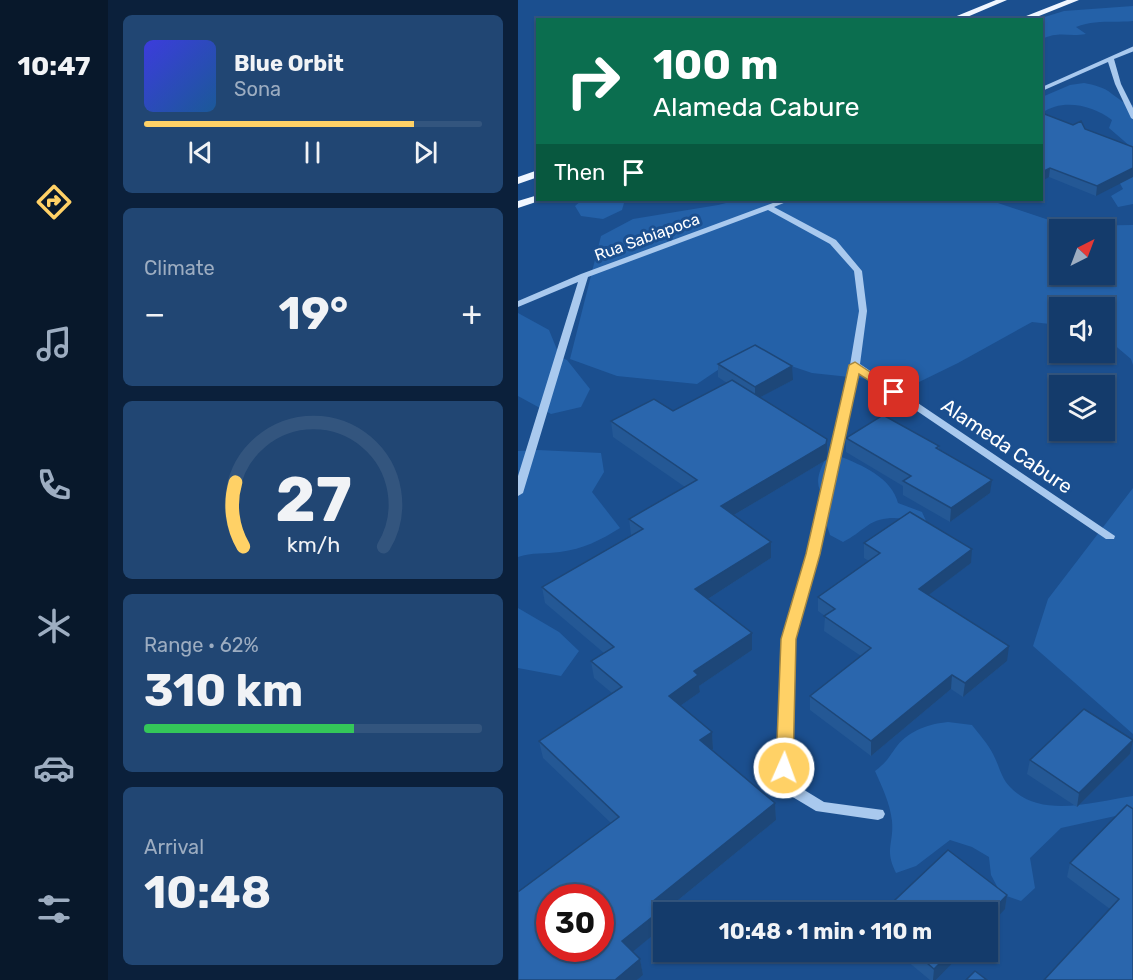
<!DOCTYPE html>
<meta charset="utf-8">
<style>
:root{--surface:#143b6b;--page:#214673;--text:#f1f3f6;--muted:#9dadc1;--line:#33557e;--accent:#ffd166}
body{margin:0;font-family:Rubik,sans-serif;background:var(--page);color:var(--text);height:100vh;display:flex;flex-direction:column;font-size:22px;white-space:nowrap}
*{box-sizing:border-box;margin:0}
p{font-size:20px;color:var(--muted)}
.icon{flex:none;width:33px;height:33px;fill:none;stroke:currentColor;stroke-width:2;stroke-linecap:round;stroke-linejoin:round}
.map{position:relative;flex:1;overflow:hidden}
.side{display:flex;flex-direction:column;gap:15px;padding:15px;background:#0b203b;width:410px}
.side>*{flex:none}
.banner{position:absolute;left:18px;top:18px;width:507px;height:183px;border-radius:0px;box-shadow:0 2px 4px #0004,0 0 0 2px var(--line);background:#0b6e4f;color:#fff;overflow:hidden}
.needle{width:39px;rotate:42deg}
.buttons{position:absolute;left:531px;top:219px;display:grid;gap:12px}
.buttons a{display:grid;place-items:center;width:66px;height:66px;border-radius:0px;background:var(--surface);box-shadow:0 2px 4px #0004,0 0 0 2px var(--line);font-size:30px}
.speed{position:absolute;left:18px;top:884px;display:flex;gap:12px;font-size:30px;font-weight:700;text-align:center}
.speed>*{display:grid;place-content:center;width:78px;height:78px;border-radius:50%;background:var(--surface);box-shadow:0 2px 4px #0004,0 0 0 2px var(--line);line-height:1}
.speed .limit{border:9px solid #d22;background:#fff;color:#111}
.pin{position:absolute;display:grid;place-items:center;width:51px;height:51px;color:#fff;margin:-26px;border-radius:12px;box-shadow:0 3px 9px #0006}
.me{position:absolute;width:66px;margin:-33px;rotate:2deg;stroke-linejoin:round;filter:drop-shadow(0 0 4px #0008)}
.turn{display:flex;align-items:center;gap:21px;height:126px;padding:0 18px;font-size:27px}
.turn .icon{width:78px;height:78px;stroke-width:2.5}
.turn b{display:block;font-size:42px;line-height:51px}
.then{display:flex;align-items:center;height:57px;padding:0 18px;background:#0003;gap:12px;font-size:22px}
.big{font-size:45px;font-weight:700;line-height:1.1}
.side .tile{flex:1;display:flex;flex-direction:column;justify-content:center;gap:9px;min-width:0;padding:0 21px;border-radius:9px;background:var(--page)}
.side .dial{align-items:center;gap:0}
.dial svg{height:156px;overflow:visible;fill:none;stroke:var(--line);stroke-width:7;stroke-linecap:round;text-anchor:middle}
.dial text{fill:var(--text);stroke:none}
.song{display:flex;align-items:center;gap:18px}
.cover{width:72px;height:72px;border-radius:9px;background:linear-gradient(135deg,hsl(240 70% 55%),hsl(210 70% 35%))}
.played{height:6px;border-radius:3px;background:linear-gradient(90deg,var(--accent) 80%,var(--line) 80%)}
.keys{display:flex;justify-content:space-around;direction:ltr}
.heat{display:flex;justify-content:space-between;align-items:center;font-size:33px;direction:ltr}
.charge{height:9px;border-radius:4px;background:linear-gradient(90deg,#34c759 62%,var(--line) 0)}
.trip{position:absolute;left:135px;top:902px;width:345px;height:60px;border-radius:0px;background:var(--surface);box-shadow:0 2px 4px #0004,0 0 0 2px var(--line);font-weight:700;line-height:60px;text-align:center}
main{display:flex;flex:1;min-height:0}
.menu{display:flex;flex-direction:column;width:108px;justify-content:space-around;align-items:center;background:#08182b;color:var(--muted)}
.menu .icon{width:42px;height:42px}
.menu .active{color:var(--accent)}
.menu b{font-size:27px;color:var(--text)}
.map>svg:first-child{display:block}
</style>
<main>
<nav class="menu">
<b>10:47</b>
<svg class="icon active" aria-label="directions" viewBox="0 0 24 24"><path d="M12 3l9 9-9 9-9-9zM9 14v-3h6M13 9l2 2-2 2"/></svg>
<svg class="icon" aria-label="music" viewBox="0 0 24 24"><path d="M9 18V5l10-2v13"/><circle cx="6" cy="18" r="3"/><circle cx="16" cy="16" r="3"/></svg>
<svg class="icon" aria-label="phone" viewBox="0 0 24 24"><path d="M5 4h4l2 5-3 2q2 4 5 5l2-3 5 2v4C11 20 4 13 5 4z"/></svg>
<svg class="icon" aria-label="climate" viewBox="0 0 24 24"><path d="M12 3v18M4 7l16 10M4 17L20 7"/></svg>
<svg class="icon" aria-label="car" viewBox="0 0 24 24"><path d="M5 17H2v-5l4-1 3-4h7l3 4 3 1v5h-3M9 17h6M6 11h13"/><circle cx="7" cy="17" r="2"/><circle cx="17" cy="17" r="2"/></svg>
<svg class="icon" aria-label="filters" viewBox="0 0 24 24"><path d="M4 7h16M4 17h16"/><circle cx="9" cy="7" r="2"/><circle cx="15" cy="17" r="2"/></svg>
</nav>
<section class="side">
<div class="tile">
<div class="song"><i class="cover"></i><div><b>Blue Orbit</b><p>Sona</p></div></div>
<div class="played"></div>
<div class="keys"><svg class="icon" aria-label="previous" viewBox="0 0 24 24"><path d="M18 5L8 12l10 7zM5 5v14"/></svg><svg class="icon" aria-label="pause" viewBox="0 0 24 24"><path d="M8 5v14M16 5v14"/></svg><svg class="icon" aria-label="next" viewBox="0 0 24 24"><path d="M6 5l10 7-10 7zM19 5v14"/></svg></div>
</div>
<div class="tile"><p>Climate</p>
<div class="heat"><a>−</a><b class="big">19°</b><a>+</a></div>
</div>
<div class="tile dial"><svg viewBox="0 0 100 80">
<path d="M14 69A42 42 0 1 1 86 69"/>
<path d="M14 69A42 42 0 0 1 10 36" stroke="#ffd166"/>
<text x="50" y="56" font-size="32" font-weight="700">27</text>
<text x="50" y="72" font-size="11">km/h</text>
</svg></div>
<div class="tile"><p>Range · 62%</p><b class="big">310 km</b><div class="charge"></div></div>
<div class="tile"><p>Arrival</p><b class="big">10:48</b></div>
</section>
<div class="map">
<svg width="616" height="980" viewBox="0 0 616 980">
<rect width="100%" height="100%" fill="#1b4f8f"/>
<path fill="#2461a8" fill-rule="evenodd" d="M615,6V21C595,23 578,19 558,27L568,34C550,37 541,31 524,39V20L520,19L546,11Z
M566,83C576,85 586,87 594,94C603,100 605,104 615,105V204L600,207L593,196L605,189L599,178L613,147L591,128L594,120C575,105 544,98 524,113V97L552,85Z
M64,200H116L106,203L104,210L85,219L63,216L57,206Z
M220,200H471L549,226L615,225V365L613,359L587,337L586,308H542L541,325L514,322L440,363L397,384L294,373L228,351L179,384L99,376L52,359L83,236L115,219L200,205ZM542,230H586V274H542Z
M0,313L31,330L42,357L49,360L72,389L63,407L33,414L0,396Z
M20,450L83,453L86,472L74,492L102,528C83,540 65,549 42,552C27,554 14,552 0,557V451Z
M321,456C344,465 374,478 380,503L404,512L409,523C389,519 367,513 349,526C340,532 335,537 325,542L312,535L308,523C321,492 286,499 307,460Z
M615,488V734L515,646L530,599Z
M0,608L41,632L61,651L43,676L0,668Z
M430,722L454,725C461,734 470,744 475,754C481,765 483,778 492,787C523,820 578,801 615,796V818L602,815L543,828L512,858L517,888L503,901L483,894L473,875L471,857L454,847L432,840L398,866L378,873C366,849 376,844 374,821C372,803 364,787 357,771C370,761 370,758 379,746C392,730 411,724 430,722Z"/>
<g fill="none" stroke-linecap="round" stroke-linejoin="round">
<path fill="#a9c9ee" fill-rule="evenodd" d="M616,46V51L596,59L603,84L616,110V120L613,118L597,84L590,62L524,91V87Z
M263,200H273L256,207L318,240L344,271L349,311L342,364L597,536L596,539H588L340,371L301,554L277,639L273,768L283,788L306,802L365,810L367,814L365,818L360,820L298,811L273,796L259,768L265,639L289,554L332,365L341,311L336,271L312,244L250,210L70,277L5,493L0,496V476L60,282L0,307V301L63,274Z"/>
<path fill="#f0f6ff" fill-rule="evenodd" d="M478,0H489L442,20H429Z
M549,0H561L511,20H498Z
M20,170V177L0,184V177Z
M20,195V200H24L0,208V201Z"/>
</g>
<path fill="#245895" d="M524,113L615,147L578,196L531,177Z
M200,364L275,380L242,397L309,454L308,460L216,515L253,558L190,599L234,650L181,686L182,692L162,706L194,732L195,749L194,750L257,803L258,820L143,914L145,927L115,951L122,959L125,975L119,980L93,823L25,758L21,741L94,693L76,678L73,661L86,653L27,603L24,587L113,535L111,519L167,487L95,437L93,421L155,411L209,383L200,377Z
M328,438L421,446V450L472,493L432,522L385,495V486L328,452Z
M346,543L453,563L410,595L489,661L445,697L433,689L353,756L292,710V696L343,656L306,631L307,616L300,611V597L351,561L346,558Z
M612,754L559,807L509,774L512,760Z
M615,809V980L592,909L549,877L552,863Z
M489,895L487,909L376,910L377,900Z
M377,951H446L418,980H412Z"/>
<path fill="#1d4779" d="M532,168L531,177L524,181V172Z
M615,168V177L578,196L579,186Z
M274,366L275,380L237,400V387Z
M309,439V454L308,460L204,522L203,506Z
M474,480L472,493L432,522L433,508Z
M253,542V558L179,606L177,589Z
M454,549L453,563L400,603L401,589Z
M234,633V650L181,686L182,692L152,713L151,696L176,671Z
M491,646L489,661L445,697L447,683Z
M434,675L433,689L353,756V741Z
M194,732L195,749L184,757L182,740Z
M615,740L612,754L559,807L561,793Z
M257,803L258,820L143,914L145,927L107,958L104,941L134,902Z
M489,895L487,909L470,927V915Z
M434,951H446L418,980H415L416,969Z
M122,959L125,975L119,980H97Z"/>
<path fill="#2a66ad" stroke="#1d4779" stroke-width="1.5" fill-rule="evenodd" d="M524,113L555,125L563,121L567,129L615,147V168L579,186L532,168L524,172Z
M237,345L274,366L237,387L200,364Z
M214,380L309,439L308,444L203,506L253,542L177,589L234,633L176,671L180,675L151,696L194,732L182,740L257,803L134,902L143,910L104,941L122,959L97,980H0V892L101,817L21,741L104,687L73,661L96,647L24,587L125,529L111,519L179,480L93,421L136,399L155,411ZM32,897H82V948H32Z
M365,415L421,446L418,448L474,480L433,508L385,481L393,476L328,438Z
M392,512L454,549L401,589L491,646L447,683L434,675L353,741L292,696L353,648L306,616L317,609L300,597L362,553L346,543Z
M566,709L615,740L561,793L512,760Z
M609,805L615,809V980H526L601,899L552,863Z
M430,850L489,895L470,915V912H375L383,904L377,900Z
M395,951H434L416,969Z
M457,971L469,980H448Z"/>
<path fill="#ffd166" stroke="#a68842" stroke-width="1.5" d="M337,362L382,392L381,394H372L341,374L302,554L278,639L275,768L272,773L266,775L260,773L258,768L263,639L288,554L331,365Z"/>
<g text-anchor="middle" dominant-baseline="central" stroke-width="6" stroke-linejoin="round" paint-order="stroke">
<g font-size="16" fill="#fff" stroke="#1b4f8f">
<text transform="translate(129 237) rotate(-20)">Rua Sabiapoca</text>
</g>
<g font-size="20" fill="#fff" stroke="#1b4f8f">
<text transform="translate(489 446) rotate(34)">Alameda Cabure</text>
</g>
</g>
</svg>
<div class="buttons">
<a><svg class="needle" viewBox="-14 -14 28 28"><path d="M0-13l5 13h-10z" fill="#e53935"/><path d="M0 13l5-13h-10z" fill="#9dadc1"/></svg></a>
<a><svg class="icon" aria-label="sound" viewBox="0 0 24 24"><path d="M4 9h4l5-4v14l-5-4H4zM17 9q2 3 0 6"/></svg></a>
<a><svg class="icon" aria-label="layers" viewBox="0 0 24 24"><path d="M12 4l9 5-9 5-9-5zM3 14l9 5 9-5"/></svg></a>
</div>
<div class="speed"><div class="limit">30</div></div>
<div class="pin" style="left:376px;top:392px;background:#d93025"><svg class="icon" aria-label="arrive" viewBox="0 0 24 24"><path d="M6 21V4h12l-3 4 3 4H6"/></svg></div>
<svg class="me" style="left:266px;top:768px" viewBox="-20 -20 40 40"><circle r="17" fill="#ffd166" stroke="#fff" stroke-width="3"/><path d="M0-11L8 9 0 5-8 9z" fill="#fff"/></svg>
<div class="trip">10:48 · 1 min · 110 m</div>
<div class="banner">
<div class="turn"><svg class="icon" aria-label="right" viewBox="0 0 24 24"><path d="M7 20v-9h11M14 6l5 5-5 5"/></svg><div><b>100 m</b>Alameda Cabure</div></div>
<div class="then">Then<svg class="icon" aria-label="arrive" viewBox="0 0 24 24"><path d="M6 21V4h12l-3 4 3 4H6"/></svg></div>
</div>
</div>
</main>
